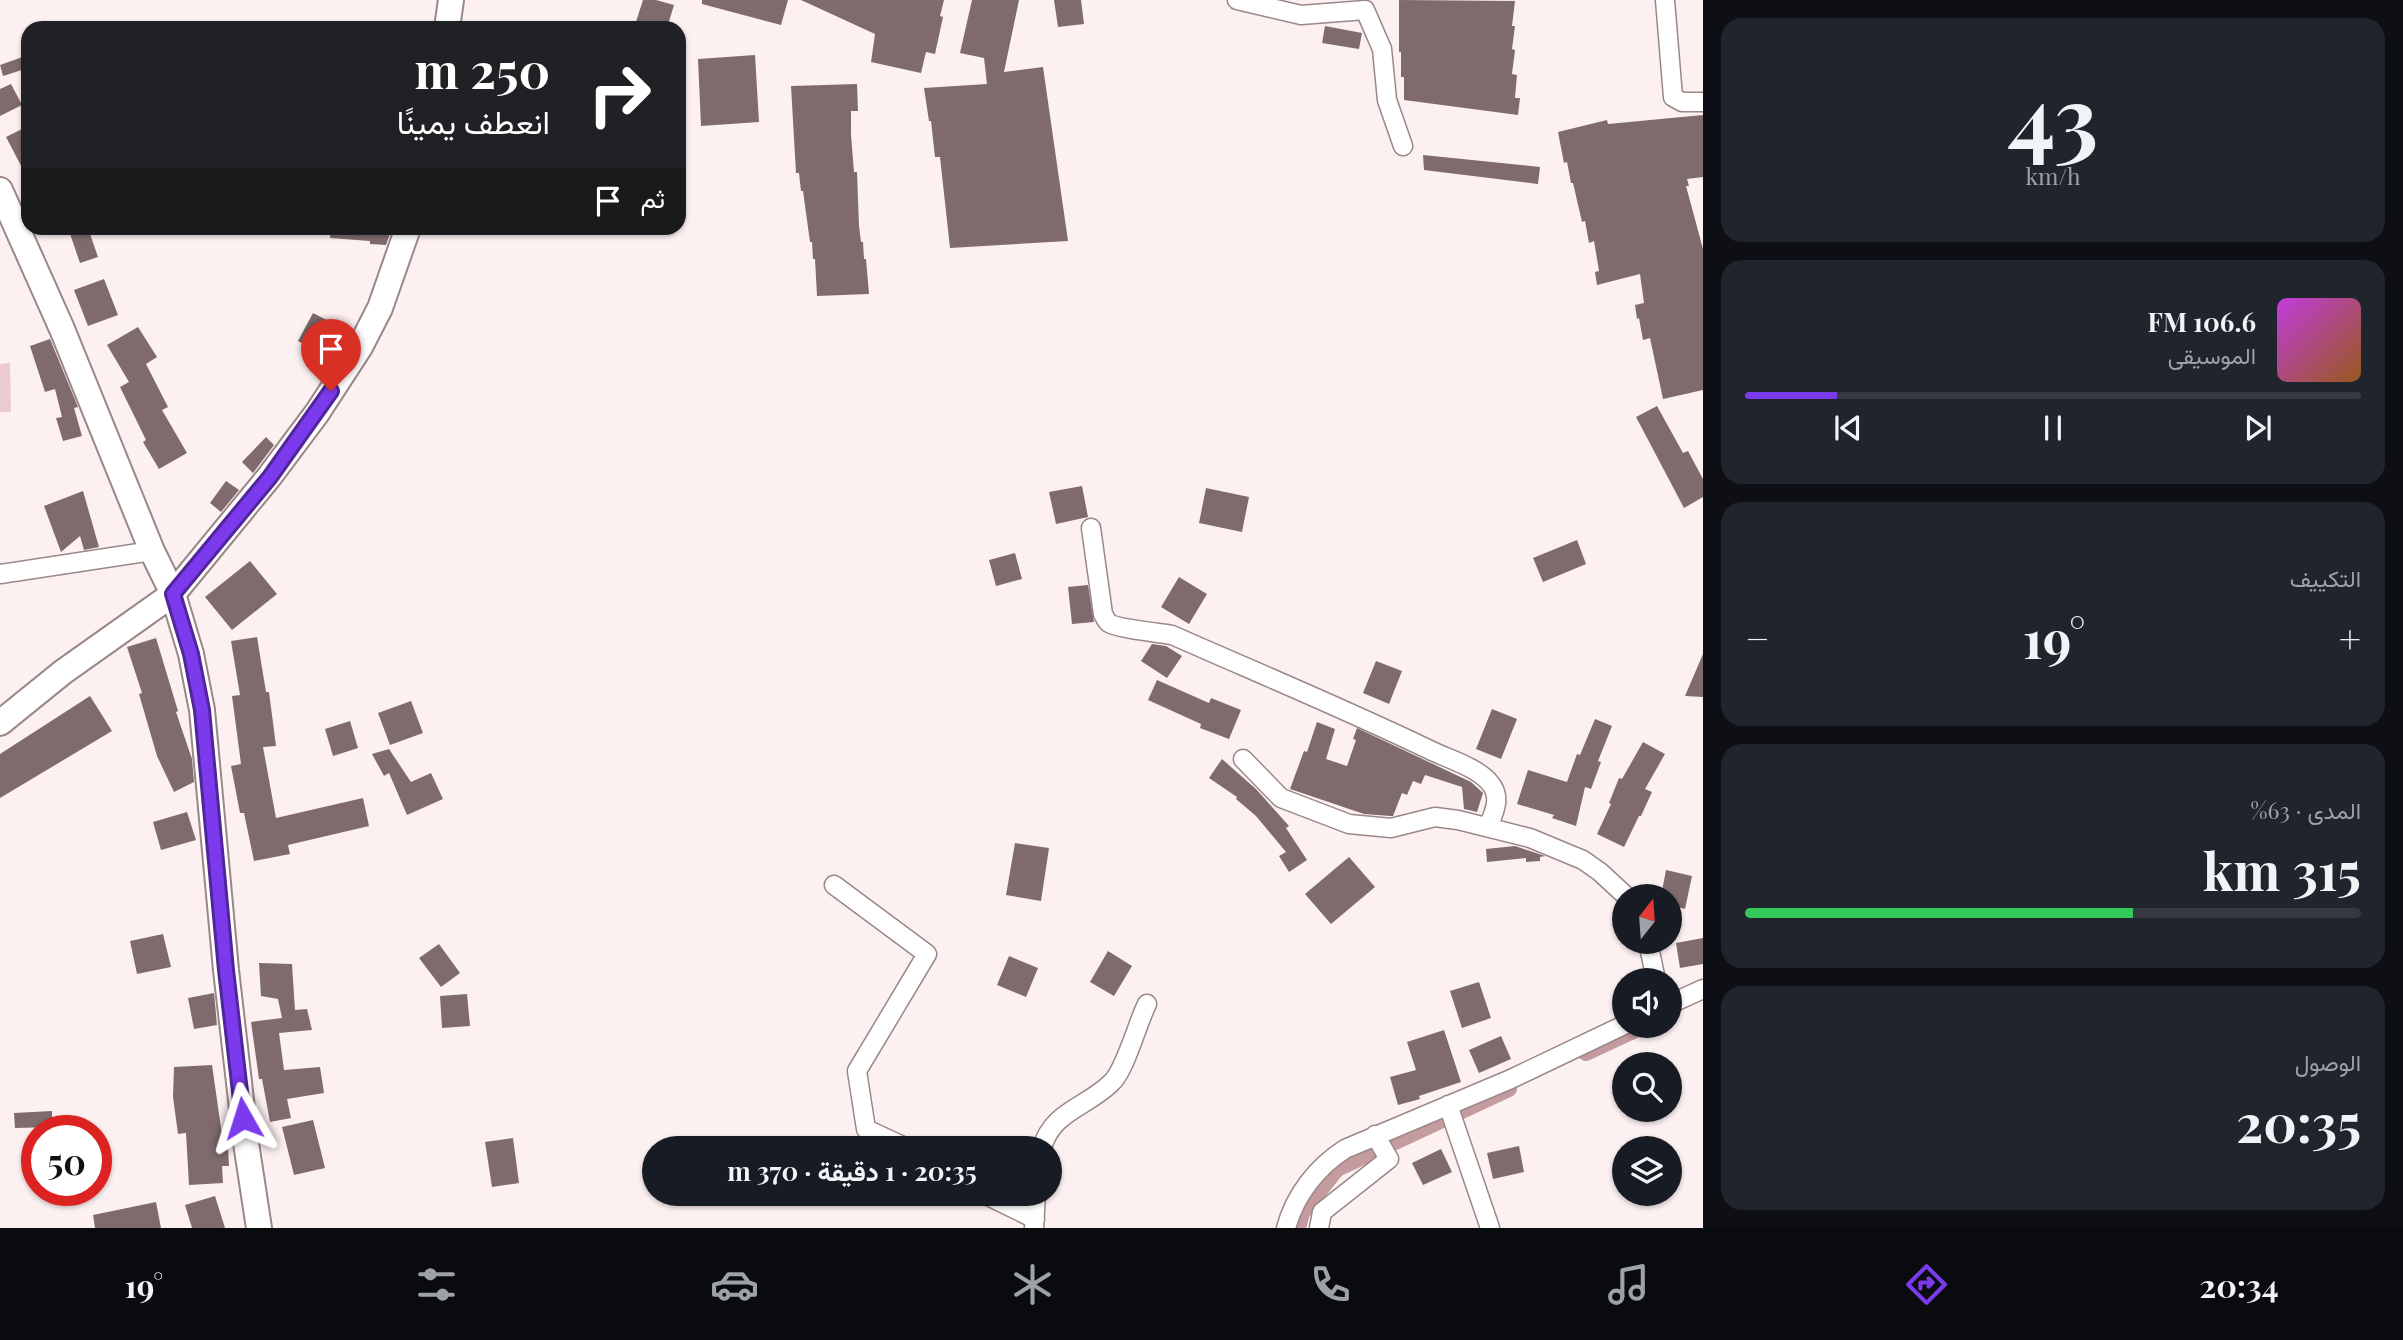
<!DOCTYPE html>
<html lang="ar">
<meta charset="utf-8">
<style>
:root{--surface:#171b24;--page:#20242c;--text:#f1f3f6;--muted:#9ea1a6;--line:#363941;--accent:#7c3aed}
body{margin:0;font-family:"Playfair Display",Vazirmatn,serif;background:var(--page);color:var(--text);direction:rtl;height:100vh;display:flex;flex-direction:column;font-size:26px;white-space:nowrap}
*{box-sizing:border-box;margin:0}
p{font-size:23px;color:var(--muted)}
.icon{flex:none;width:38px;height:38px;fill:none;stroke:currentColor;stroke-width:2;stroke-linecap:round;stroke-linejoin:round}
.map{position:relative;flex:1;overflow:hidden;direction:ltr}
.sheet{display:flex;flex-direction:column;gap:18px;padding:18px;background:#0d0f14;width:700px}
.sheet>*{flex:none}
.hud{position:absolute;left:21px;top:21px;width:665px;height:214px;border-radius:21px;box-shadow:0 2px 5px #0004;direction:rtl;background:#202124;color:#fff;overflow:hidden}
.needle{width:46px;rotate:17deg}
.fabs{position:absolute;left:1612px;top:884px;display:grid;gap:14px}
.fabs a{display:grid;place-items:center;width:70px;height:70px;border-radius:50%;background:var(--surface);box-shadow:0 2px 5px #0004;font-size:35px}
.speed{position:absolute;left:21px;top:1115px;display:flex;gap:14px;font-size:35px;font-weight:700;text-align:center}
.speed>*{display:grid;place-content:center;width:91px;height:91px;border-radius:50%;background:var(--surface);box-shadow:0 2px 5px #0004;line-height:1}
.speed .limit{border:10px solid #d22;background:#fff;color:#111}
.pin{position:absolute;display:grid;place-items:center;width:60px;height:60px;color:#fff;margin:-72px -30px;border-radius:50% 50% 50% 0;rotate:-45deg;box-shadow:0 0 7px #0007}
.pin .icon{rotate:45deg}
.me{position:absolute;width:77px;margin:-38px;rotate:354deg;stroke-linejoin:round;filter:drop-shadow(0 0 5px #0008)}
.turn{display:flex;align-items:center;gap:24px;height:147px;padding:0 21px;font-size:32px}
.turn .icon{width:91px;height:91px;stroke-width:2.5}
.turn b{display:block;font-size:49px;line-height:60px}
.then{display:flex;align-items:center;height:66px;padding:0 21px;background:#0003;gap:14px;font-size:26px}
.big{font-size:52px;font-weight:700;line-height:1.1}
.sheet .card{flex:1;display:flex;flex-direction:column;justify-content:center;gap:10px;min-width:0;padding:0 24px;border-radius:21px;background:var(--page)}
.sheet .dial{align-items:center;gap:0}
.dial b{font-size:91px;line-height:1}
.song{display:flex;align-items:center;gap:21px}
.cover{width:84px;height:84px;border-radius:10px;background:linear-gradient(135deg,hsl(290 70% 55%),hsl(30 70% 35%))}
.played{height:7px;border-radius:4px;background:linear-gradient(90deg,var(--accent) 15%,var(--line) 15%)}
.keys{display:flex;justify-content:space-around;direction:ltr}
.heat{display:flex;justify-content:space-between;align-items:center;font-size:38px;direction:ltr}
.charge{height:10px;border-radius:5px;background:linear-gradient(90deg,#34c759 63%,var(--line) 0)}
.trip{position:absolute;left:642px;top:1136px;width:420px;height:70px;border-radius:35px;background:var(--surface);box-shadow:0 2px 5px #0004;font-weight:700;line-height:70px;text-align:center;direction:rtl}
.dock{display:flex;height:112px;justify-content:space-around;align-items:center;background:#090b0e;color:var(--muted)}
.dock .icon{width:49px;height:49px}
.dock .active{color:var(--accent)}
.dock b{font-size:32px;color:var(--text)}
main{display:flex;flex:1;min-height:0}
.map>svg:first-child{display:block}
</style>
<main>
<section class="sheet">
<div class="card dial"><b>43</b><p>km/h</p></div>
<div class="card">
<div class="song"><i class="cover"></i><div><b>106.6 FM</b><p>الموسيقى</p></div></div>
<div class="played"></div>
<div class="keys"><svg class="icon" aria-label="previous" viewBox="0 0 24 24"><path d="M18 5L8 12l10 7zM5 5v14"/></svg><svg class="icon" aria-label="pause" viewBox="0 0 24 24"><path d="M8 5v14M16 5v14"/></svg><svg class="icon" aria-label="next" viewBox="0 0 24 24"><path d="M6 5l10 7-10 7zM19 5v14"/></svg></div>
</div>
<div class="card"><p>التكييف</p>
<div class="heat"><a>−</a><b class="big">19°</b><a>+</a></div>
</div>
<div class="card"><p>المدى · 63%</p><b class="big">315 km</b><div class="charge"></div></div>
<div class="card"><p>الوصول</p><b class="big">20:35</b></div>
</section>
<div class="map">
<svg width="1703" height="1228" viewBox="0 0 1703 1228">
<rect width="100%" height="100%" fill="#fdf0f1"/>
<path fill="#eccbce" d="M10,363L11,412H0V364Z"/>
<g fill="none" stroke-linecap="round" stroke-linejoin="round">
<path stroke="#c49b9f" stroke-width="16" d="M1586,1053L1644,1026
M1298,1228L1302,1213L1337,1169L1509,1089"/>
</g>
<path fill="#7f6b6d" d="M643,0H656L674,5L667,28H634Z
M702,0H788L781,25L702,4Z
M801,0H944L940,16L943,17L935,54L926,52L921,73L871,62L875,34Z
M972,0H1019L1004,72L1043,67L1068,241L950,248L940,157H935L931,121H929L924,88L987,84L984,58L960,53Z
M1054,0H1081L1084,24L1058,27Z
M1399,0L1515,1L1512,26H1515L1512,49L1515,50L1512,74L1517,75L1515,98H1520L1518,115L1404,100V77H1401V52H1399Z
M1325,26L1362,33L1359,49L1322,43Z
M28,55V68L3,76L0,65Z
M755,55L759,122L701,126L698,59Z
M11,84L22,105L0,116V89Z
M857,84L858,111H851V135L854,172H857L859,226L861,242H863L864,259H866L869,294L817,296L815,259H813L812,242H810L803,191H801L799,173H796L791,86Z
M1703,115V177L1687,179L1689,186H1686L1703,249V390L1663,399L1650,338L1643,340L1639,318L1637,319L1635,305L1644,303L1640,274L1597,285L1595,272L1599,271L1594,241L1589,243L1585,221L1582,222L1573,183H1571L1567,162L1564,163L1558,132L1607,120L1608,124Z
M28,126V179L6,137Z
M1423,155L1540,167L1538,184L1424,170Z
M68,228H88L98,257L80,263Z
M331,228H392L386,245L370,244V241L330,238Z
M104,279L118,315L88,326L74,290Z
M313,313L350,332L334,360L298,341Z
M138,327L157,357L146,364L168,407L162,410L187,453L159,469L143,442L146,440L120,387L129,382L107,345Z
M50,339L78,407L74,408L82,436L63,441L56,418L62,417L55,389L45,392L30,346Z
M1657,406L1683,453L1688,451L1703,479V497L1684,508L1636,417Z
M266,437L274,445L253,473L242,462Z
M226,481L239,490L221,512L210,503Z
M1082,486L1088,517L1056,524L1049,492Z
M1206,488L1249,497L1242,532L1199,523Z
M83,491L99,547L84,550L80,536L61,552L44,506Z
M1577,540L1586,564L1543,582L1533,558Z
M1015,553L1022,579L996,586L989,560Z
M250,561L277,594L232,630L205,597Z
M1179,577L1207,594L1189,624L1161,607Z
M1088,585L1094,622L1072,624L1068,587Z
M257,637L266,692H269L276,746L263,747L276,818L363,798L369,826L288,845L290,854L254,861L244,813H240L231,766L241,764L232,696L240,695L231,641Z
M156,638L178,711L176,712L192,759L194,782L174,792L157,756L139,694L142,693L127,647Z
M1152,644L1166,646L1182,656L1167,678L1141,661Z
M1703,654V697L1685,696Z
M1376,661L1402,671L1389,704L1363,693Z
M1157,680L1209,703L1211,698L1241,710L1229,739L1200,728L1201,724L1148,700Z
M90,696L112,731L0,798V754Z
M411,701L423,733L390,745L378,713Z
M1492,709L1517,719L1501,759L1476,749Z
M1595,719L1612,726L1598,761L1601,762L1591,789L1585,787L1576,826L1552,818L1554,815L1517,804L1528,770L1567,782L1577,754L1580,755Z
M350,721L358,748L333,756L325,729Z
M1317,722L1335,729L1326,759L1347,766L1356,740L1353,739L1357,728L1471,782L1483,793L1477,812L1464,809L1462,787L1425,775L1421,784L1413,781L1407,795L1402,793L1393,816H1390L1364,814L1290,789L1304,751L1307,752Z
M1643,742L1665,754L1645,789L1652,792L1641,816H1639L1624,847L1597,834L1611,804L1609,803L1619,778L1622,779Z
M389,749L411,782L431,773L443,799L407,815L389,773L384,776L372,754Z
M1222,759L1257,790L1289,826L1286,828L1307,860L1289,872L1279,856L1286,852L1256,816L1236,799L1237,797L1209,778Z
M187,812L196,840L161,850L153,822Z
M1015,843L1049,848L1041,901L1006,895Z
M1515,846L1545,856L1540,857V861L1526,862V858L1487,862L1486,849Z
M1349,857L1375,887L1331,924L1305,894Z
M1666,870L1692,876L1685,909L1670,905V896H1661Z
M163,934L171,967L137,974L130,941Z
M1703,938V964L1680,968L1676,943Z
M439,944L460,973L441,987L419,958Z
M1108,951L1132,966L1114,996L1090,982Z
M1009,956L1038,968L1026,997L997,985Z
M259,963L292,964L295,1010L307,1009L312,1030L279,1033L284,1070L320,1067L324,1093L287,1099L291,1118L270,1122L262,1079H259L251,1022L282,1018L278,999L261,996Z
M1479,982L1491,1018L1462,1028L1450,991Z
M214,993L217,1025L194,1029L188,998Z
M467,994L470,1026L442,1028L440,996Z
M1444,1030L1461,1082L1419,1096L1420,1099L1398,1105L1390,1077L1416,1070L1407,1042Z
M1501,1036L1511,1059L1479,1073L1469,1050Z
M212,1065L224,1149L228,1148L229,1166H222L223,1183L189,1185L186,1133L178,1134L173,1097L174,1067Z
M52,1111V1127L15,1128L14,1113Z
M313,1120L325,1168L294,1175L282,1127Z
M513,1138L519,1183L492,1187L485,1142Z
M1519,1146L1524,1172L1493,1179L1487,1153Z
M1441,1149L1452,1172L1423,1185L1412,1163Z
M215,1196L225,1228H192L185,1205Z
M156,1202L161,1228H95L93,1215Z"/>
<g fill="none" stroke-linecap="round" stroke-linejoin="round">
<defs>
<path id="street" d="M1237,0L1301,15L1365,10L1382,49L1387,100L1403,146
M1665,0L1673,97L1682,102H1703
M1091,528L1103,614C1105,617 1106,621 1109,623C1115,628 1160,633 1172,635C1258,673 1345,709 1430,750C1448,759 1477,767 1490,783C1502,797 1494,813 1488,827
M0,574L152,551
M1243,759L1281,798L1349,824L1391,828L1435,817L1458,820L1530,838L1583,860L1600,872L1626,896
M834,885L927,954L857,1071L866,1129L907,1148
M1648,942L1656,980
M1670,1004L1703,989
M1448,1105L1490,1228
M1042,1148C1052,1111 1087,1107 1111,1083C1125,1071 1137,1024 1147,1004
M984,1194L1035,1219
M1034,1228L1036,1194
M1286,1228C1295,1195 1317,1167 1345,1149L1511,1079L1624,1025
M1319,1228L1322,1212L1389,1159L1375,1135"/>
<path id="secondary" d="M447,28L451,0
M0,190L62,329L152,551L173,594L191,654L202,710L226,970L246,1143L259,1228
M0,723L63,672L173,594L269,477L317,413L360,347L380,308L408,228"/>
</defs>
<use href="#street" stroke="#9b8788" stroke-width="21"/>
<use href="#secondary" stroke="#9b8788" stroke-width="28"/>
<use href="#street" stroke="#fff" stroke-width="18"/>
<use href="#secondary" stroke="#fff" stroke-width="24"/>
</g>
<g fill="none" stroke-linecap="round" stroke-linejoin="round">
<defs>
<path id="route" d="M243,1118L226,970L202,710L191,654L173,594L270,477L331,391"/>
</defs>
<use href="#route" stroke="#51269a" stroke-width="18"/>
<use href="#route" stroke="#7c3aed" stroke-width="12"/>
</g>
</svg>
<div class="fabs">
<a><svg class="needle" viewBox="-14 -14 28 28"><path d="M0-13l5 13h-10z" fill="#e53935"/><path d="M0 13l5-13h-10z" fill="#9ea1a6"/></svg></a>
<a><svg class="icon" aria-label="sound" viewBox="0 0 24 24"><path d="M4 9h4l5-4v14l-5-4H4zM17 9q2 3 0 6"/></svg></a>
<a><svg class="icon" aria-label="search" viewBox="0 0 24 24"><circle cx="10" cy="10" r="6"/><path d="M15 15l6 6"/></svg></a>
<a><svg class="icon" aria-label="layers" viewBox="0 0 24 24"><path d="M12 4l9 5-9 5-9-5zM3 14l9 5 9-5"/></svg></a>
</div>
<div class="speed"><div class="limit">50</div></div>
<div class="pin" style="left:331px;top:391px;background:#d93025"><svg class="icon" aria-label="arrive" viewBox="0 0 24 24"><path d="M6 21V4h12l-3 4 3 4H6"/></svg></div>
<svg class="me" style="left:243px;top:1118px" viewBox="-20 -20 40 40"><path d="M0-17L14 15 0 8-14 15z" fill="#7c3aed" stroke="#fff" stroke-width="4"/></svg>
<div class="trip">20:35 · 1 دقيقة · 370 m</div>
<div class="hud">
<div class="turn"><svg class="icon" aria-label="right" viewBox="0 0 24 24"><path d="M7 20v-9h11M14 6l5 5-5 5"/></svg><div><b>250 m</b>انعطف يمينًا</div></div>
<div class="then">ثم<svg class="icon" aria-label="arrive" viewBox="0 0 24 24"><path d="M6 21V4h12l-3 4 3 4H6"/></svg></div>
</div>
</div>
</main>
<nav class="dock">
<b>20:34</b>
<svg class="icon active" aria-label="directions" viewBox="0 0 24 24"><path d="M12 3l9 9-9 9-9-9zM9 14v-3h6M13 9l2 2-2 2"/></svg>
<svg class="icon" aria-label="music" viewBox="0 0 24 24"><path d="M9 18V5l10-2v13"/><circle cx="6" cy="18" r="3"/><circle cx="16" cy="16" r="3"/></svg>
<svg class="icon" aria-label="phone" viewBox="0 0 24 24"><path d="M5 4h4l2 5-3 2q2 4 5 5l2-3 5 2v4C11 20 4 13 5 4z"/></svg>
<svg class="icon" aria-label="climate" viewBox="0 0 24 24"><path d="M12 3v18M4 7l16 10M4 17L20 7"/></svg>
<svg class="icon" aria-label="car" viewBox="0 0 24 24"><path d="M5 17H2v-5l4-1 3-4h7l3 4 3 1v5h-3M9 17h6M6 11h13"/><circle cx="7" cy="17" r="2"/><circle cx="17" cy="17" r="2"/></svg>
<svg class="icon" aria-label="filters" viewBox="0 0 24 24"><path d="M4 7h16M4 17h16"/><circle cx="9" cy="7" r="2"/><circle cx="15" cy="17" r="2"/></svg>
<b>19°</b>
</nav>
